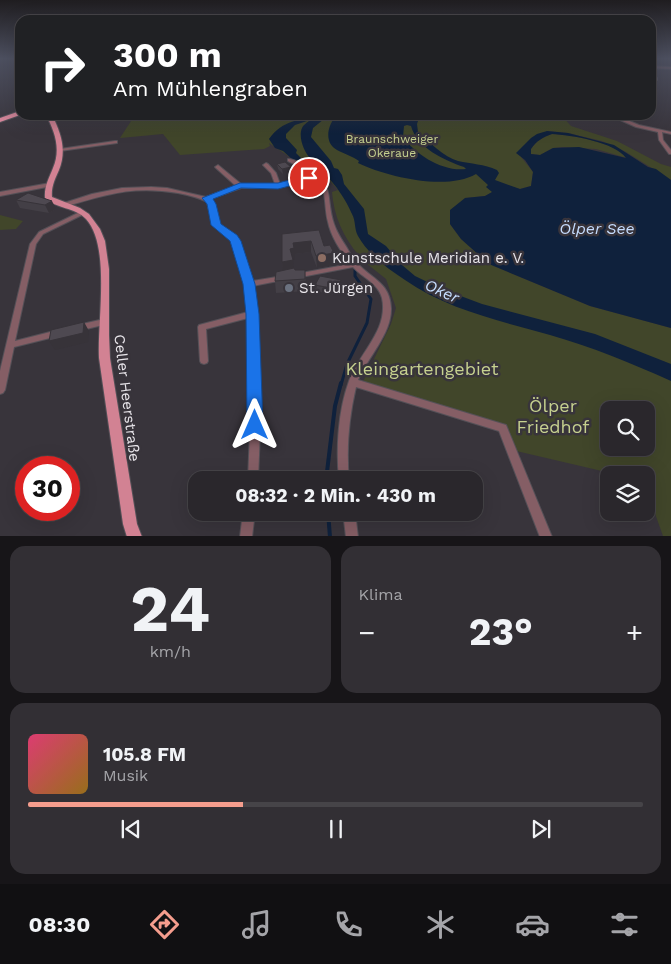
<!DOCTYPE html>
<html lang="de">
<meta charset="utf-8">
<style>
:root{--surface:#2a272c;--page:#322f34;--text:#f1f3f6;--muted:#a5a5a9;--line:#464448;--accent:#f59d8d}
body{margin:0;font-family:"Work Sans",sans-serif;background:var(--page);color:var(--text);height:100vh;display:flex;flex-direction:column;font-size:19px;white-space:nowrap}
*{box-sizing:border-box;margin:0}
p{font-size:16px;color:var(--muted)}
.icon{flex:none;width:28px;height:28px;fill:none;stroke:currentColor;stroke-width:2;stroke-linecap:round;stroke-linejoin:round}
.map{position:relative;height:536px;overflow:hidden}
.panel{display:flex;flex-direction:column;gap:10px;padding:10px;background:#171518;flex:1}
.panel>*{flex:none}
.banner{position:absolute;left:15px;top:15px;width:641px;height:105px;border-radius:15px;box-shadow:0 5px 20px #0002,0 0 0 1px var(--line);background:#202124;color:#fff;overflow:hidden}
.tools{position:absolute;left:600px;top:401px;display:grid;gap:10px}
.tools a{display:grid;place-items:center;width:55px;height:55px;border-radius:10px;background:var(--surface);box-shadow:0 5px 20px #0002,0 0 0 1px var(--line);font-size:25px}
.speed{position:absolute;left:15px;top:456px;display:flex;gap:10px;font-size:25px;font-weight:700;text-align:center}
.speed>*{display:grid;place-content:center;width:65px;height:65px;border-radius:50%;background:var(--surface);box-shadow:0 5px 20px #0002,0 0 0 1px var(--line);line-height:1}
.speed .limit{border:8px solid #d22;background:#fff;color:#111}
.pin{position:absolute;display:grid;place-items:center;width:42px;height:42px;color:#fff;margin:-21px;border:2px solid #fff;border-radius:50%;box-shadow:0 1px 5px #0007}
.me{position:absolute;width:55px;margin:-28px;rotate:0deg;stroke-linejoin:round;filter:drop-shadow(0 0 4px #0008)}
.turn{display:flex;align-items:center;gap:18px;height:105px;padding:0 15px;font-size:22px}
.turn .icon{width:65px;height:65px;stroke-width:2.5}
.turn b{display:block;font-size:35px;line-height:42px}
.big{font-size:38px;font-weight:700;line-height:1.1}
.panel .tile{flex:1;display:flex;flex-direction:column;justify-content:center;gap:8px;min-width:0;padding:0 18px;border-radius:15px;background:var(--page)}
.panel .dial{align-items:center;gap:0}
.dial b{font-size:65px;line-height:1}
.song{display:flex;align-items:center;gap:15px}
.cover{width:60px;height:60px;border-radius:8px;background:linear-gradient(135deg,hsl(340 70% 55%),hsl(40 70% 35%))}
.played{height:5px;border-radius:2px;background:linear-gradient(90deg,var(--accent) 35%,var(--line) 35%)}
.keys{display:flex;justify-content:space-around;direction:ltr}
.heat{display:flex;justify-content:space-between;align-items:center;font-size:28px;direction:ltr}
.panel .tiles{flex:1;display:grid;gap:10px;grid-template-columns:1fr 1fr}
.tile:last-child{grid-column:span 2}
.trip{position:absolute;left:188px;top:471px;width:295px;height:50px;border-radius:15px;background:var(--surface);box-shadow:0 5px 20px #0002,0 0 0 1px var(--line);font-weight:700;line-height:50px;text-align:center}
.tabs{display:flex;height:80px;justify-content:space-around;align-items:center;background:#111012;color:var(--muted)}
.tabs .icon{width:35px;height:35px}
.tabs .current{color:var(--accent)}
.tabs b{font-size:22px;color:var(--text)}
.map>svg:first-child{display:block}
</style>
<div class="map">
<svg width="671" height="537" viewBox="0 0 671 537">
<rect width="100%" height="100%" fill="#38343b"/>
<path fill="#41462a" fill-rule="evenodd" d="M135,115H561L571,126L617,141L661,164L671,167V180L626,152L602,141L568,133L547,131L521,157L533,172L531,186L520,189L504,185L487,187L493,192L485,196L465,198L450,224L461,239L489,264L590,306L671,328V536H663L646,488V475H619L512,450L504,427L362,384L391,324L396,308L386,279L366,263L376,259L366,263C346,243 334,219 332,192L338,190L324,174L312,172L269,143L270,146L264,149L180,155L163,134L120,138ZM609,410H646V448H609Z
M552,134C571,135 616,142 627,158L596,149L563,147L553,148L540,155L531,154V149C536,141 543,137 552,134Z
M0,215L23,221L16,229L0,230Z"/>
<path fill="#0f213c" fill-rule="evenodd" d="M320,115H329L313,128L311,137L331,161L334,168L338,169L342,175L344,184L364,209L368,234L386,246L402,265L415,276L442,289L482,304L595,334L671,364V381C631,363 592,347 550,335C501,321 448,310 405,280C388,269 368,254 358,236C354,229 356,221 352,214C347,202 333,179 321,172L325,171C321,165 315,163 310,158C304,152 298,137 302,128C303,125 308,122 310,120L295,125L286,134V138L297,150L296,153L301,158L310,162L303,164L298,160H293L283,151L275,148L269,139C282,120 300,120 320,115Z
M337,115H403L405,119H413L414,115H420L417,124L418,132C429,142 444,157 458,161C471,164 484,164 497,170L499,173L495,180L520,189L531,186L533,172L525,160L516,153L531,138L537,134L547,131L568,133L614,145L648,167L656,169L671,180V328L590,306L489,264L461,239L450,224V210L465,198L485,196L492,192L486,187L488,185L476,174C447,191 387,177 358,163L359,161C352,156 345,154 337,150C323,142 328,124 337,115ZM407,125L411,126C417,148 444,160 464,167L466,169C443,172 416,155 403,137L404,126ZM552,134C571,135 615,142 626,158L579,147L553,148L540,155L531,154V149C536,141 543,137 552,134Z"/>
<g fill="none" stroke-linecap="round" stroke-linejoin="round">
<path stroke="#0f213c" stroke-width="2" d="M365,264L378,259"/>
<path stroke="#0f213c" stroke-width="3" d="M341,385L347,364L367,323L371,299L355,276V270"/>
<path stroke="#0f213c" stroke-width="4" d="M326,480L335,406L341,383
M328,512L330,537"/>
<defs>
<path id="minor" d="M651,66L671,67V69L651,68Z
M651,75L657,78V80L651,78Z
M609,115H615L639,125L671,132V134L662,132L663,140L671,150V154H669L659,140L658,132L636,127Z
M115,141H117V143L60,151L58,150L60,149Z
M288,159C294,159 300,163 306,166C336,183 325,197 334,224C337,233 342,240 347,248C350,254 355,261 360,266C374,280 390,284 391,308C392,333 368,357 358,380L506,425L552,537H540L499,431L356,387C349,417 346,449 349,480H339C336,449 338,411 349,381C359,353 389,330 382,298C378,283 363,278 353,267L296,278L292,276L296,274L350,264C341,251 331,237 328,222C324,208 327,191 318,179L309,180L278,188H241L210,199L213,201L219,224L235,236L239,241L252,281L283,276L287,278L283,280L253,286L256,314L261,406L258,480H248L251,406L248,318L206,329L208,361L207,363L204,364L201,363L200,361L198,327L199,325L248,312L245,284L233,241L231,238L213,225L207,202C198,197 188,195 178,193C132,185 106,195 63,207L60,205L61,204L92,194L122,188L151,187L167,188L206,197L236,186L216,168L215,167L218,165L241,184H275L271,173L263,165L266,163L268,164L276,173L280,184L309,176H315L307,171L288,161Z
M50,183L52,184V186L0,196V192Z
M82,211L84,212L85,213L84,214L43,234L36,244L15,341L58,330L61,331L62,333L61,335L58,336L14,347L5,390L3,393L0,394V371L30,244L39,232Z
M104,319L107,320L108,322L107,324L78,331L75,330L74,328L75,326L78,325Z
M243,512H255L252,537H240Z
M343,512H355L358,537H346Z"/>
<path id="major" d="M46,115H52C61,133 67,150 59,170C55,179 51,187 52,197L80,208L89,214L100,229L105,241L109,269V335L110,358L137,524L142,537H127L123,524L121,510L99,358C97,322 111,246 86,219C75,207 56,209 45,198C44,187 49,178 53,168C61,149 55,132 46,115Z"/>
<path id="highway" d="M20,111V115L0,122V118Z"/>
</defs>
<use href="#minor" stroke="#545057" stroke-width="2"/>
<use href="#major" stroke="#545057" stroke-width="2"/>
<use href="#highway" stroke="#545057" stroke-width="2"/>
<use href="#minor" fill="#855e65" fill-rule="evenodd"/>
<use href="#major" fill="#d28293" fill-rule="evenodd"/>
<use href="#highway" fill="#f090a5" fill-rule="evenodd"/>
</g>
<path fill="#433f46" d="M277,164L291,167V172L283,174L278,169Z
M28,193L56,209L49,213L20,208L16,200Z
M319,230L324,246L334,265L317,268L311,252L295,254V260H293V268L295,270H305L306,291L276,293L275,281L283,270L282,262Z
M341,280V286L336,295L315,291V285Z"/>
<path fill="#373339" d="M291,167V172L283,174L282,169Z
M52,201L56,209L49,213L45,205Z
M311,241V252L295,254V260H291L290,249L293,243Z
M334,253V265L317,268L316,256Z
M293,260L294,272L283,274L282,262Z
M341,280V286L336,295V289Z
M84,322L89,331L88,342L55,350L49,341Z"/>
<path fill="#4e4951" stroke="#373339" d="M285,162L291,167L282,169L277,164Z
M28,193L52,201L45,205L16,200Z
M319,230L324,246L330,245L334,253L316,256L311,241L293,243L294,248L290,249L293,260L282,262V234Z
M294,268L295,270H305V279L275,281L276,272Z
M320,276L341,280L336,289L315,285Z
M84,322L83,333L49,341L51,330Z"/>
<linearGradient id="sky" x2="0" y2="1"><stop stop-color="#1f1d20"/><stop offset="0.44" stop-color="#4d5060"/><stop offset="1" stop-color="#4d5060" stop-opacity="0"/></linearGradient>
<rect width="671" height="133" fill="url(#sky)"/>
<path fill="#1a73e8" stroke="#114b97" d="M309,175L312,176V180L278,189L241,188L213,199L216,204L221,224L237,235L241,241L255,284L259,314L263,425L261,430L255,432L250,430L247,425L246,314L243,284L230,241L211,225L207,204L202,198L240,183H278Z"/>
<circle fill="#8d6e63" stroke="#38343b" stroke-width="2" cx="322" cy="258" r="5"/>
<circle fill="#6b7280" stroke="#38343b" stroke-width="2" cx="289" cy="288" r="5"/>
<g text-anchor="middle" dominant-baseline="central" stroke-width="5" stroke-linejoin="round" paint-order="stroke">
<g font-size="12" fill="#c6d18f" stroke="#38343b">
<text x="392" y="139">Braunschweiger<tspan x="392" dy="14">Okeraue</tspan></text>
</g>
<g font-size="15" fill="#e8e5ea" stroke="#38343b" text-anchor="start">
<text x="332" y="258">Kunstschule Meridian e. V.</text>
<text x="299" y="288">St. Jürgen</text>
</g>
<g font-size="15" fill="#e8e5ea" stroke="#38343b">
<text transform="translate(127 398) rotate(83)">Celler Heerstraße</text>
</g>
<g font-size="16" font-style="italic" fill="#c5dcfe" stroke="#38343b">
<text x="597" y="228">Ölper See</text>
<text transform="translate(442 291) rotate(25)">Oker</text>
</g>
<g font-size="18" fill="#c6d18f" stroke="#38343b">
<text x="422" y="368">Kleingartengebiet</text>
<text x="553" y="405">Ölper<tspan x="553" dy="21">Friedhof</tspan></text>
</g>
</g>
</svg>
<div class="tools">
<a><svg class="icon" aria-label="search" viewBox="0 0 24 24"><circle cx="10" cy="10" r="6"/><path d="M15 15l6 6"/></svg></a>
<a><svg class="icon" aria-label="layers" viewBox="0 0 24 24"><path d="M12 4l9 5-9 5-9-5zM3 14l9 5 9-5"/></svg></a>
</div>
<div class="speed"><div class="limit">30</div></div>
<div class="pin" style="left:309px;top:178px;background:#d93025"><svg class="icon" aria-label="arrive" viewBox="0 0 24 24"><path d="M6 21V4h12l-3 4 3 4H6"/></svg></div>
<svg class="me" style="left:255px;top:425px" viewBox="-20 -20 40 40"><path d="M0-17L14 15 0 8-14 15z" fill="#1a73e8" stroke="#fff" stroke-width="4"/></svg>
<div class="trip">08:32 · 2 Min. · 430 m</div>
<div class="banner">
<div class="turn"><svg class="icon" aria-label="right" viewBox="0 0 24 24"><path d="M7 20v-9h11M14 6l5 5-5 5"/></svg><div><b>300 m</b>Am Mühlengraben</div></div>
</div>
</div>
<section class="panel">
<div class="tiles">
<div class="tile dial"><b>24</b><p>km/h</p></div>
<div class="tile"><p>Klima</p>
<div class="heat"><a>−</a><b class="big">23°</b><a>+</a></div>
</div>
<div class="tile">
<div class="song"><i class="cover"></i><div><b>105.8 FM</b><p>Musik</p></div></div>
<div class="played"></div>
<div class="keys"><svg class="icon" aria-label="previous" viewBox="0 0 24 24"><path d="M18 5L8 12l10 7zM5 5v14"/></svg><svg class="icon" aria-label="pause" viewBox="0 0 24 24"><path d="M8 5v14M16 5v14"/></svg><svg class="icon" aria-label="next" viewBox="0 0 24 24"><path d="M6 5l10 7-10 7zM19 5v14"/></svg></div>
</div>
</div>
</section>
<nav class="tabs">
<b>08:30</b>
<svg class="icon current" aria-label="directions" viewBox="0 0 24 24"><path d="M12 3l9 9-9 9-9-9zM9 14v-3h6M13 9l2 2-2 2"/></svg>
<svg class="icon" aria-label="music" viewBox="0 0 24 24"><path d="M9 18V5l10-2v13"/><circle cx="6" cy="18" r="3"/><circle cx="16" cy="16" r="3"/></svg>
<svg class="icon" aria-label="phone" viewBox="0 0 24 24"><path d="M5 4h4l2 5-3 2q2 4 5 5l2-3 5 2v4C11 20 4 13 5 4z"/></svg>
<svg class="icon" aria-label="climate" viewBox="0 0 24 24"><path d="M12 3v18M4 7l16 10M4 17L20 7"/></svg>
<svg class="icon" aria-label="car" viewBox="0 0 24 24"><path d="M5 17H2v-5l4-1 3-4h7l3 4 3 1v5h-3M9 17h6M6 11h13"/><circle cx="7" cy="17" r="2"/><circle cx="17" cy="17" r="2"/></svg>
<svg class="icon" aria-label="filters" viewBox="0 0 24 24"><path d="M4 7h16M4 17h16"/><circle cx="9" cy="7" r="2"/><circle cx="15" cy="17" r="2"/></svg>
</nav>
